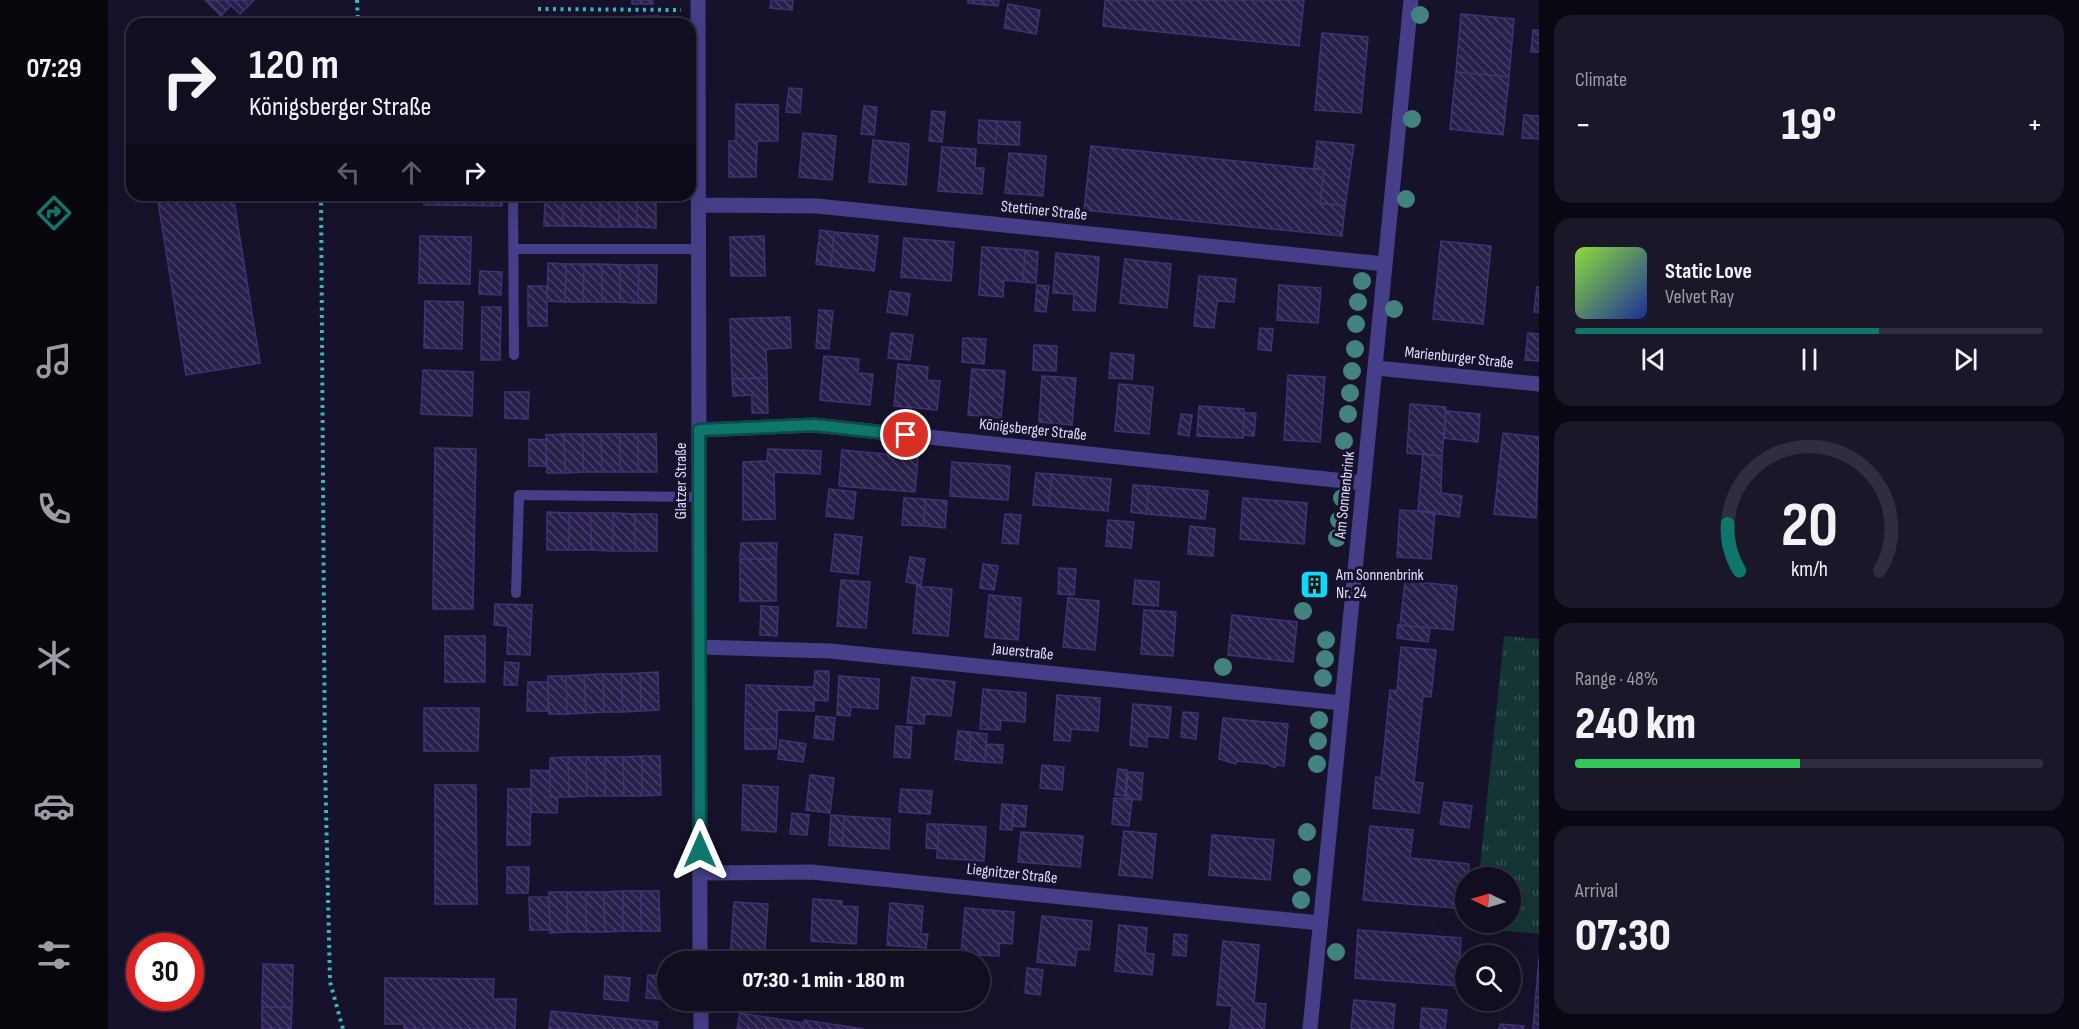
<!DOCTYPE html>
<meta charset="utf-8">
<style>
:root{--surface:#110e20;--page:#1a1729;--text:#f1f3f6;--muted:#9c9ca5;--line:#302e3e;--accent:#0f766e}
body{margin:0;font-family:"Sofia Sans Condensed",sans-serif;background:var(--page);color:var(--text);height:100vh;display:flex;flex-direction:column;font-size:22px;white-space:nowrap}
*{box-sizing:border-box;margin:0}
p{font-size:20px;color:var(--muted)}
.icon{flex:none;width:33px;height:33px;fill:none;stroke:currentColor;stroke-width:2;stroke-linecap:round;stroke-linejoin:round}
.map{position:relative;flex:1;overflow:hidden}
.side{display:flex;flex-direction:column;gap:15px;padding:15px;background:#090812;width:540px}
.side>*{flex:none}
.hud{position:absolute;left:18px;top:18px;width:570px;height:183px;border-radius:18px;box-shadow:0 6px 24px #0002,0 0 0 2px var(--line);background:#110e20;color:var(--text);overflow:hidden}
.needle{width:39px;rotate:275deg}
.buttons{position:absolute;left:1347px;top:867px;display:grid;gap:12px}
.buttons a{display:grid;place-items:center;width:66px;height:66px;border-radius:50%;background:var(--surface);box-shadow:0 6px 24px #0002,0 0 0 2px var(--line);font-size:30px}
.speed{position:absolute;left:18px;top:933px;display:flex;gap:12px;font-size:30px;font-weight:700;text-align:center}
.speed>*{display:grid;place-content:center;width:78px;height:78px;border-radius:50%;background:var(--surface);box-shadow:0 6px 24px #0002,0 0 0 2px var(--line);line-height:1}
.speed .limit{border:9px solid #d22;background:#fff;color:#111}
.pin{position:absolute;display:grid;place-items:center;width:51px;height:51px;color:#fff;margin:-26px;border:3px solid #fff;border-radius:50%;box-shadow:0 2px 6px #0007}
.me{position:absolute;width:66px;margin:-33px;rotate:0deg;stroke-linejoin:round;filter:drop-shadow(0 0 4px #0008)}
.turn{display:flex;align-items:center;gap:21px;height:126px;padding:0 24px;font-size:27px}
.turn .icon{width:78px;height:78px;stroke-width:2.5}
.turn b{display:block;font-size:42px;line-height:51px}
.lanes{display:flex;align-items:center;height:57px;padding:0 24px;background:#0003;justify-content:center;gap:30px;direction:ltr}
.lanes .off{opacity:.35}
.big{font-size:45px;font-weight:800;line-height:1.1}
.side .widget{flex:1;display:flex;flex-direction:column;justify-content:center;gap:9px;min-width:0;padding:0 21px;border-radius:18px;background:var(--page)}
.side .dial{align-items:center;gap:0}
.dial svg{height:156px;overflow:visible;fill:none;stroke:var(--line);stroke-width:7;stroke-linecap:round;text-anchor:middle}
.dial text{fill:var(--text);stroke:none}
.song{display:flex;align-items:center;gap:18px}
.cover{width:72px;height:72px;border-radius:9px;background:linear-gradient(135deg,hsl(90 70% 55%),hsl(230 70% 35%))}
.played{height:6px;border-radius:3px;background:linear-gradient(90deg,var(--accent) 65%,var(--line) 65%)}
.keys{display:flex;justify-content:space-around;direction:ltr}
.heat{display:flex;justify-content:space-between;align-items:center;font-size:33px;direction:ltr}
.charge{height:9px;border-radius:4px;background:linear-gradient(90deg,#34c759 48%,var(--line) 0)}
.trip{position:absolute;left:549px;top:951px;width:333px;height:60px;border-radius:30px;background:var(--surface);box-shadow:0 6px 24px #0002,0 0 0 2px var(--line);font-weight:800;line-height:60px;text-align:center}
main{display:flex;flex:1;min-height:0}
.tabs{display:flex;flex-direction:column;width:108px;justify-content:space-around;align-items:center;background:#07060d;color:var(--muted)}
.tabs .icon{width:42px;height:42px}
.tabs .on{color:var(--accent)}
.tabs b{font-size:27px;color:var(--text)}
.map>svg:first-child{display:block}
</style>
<main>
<nav class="tabs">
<b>07:29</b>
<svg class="icon on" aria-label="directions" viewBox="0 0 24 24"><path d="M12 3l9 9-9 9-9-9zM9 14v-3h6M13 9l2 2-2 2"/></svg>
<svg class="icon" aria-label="music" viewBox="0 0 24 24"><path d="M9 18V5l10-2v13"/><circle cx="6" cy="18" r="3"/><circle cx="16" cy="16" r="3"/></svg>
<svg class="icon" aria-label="phone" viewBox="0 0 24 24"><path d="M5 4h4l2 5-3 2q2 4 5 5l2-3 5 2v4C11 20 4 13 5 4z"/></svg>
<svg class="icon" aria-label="climate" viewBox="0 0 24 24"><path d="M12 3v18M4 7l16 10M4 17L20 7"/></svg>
<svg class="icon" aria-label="car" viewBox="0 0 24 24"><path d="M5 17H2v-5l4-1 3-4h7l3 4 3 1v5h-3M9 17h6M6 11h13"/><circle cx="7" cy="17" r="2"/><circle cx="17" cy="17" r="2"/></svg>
<svg class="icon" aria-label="filters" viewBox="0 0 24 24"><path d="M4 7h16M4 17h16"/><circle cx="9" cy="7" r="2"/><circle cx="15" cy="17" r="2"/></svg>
</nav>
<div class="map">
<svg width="1431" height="1029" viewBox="0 0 1431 1029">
<defs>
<pattern id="grass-tufts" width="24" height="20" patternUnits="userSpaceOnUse" patternTransform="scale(1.5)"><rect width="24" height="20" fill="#153535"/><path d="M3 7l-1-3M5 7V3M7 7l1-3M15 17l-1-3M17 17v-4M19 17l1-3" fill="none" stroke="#375253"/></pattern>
<pattern id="building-back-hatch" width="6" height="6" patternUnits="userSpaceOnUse" patternTransform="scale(1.5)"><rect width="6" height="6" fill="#291f4b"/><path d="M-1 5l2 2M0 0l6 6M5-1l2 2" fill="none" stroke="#483f66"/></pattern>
</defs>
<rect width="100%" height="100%" fill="#17122b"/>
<path fill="url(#grass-tufts)" d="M1396,636L1431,639V934L1366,928L1367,923L1402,922V878L1371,877Z"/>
<path fill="url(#building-back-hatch)" stroke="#413176" stroke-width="1.5" d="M97,0H117L123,5L113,16Z
M117,0H146L132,14Z
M524,0H545V4H524Z
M663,0H685L684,10L662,8Z
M860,0H891L890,6L860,3Z
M997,0H1196L1191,46L995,26Z
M900,4L932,10L928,34L896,28Z
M1353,14L1406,19L1401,77L1348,72Z
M551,16V24H440L439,19Z
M1425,30H1431V52H1423Z
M1214,33L1260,37L1253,113L1207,110Z
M1348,72L1401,77L1395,135L1342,129Z
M681,88L694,89L692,113L678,112Z
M628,104L670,105V141H649L648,177H621V141H628Z
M756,106L769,107L766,135L753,134Z
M824,111L837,112L834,142L821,141Z
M1416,115L1431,116V139L1414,138Z
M871,120L889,121L888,144L870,143Z
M889,121L912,122L911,145L888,144Z
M695,133L728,136L724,180L691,177Z
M765,140L801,144L798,185L761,182Z
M1209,141L1246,145L1237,206L1212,203L1216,170L1206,168Z
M983,146L1216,170L1212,203L1237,206L1234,236L976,210Z
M834,147L868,149L867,168H876L874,194L830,191Z
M901,153L938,156L935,196L897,193Z
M49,195H125L152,363L78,375Z
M316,195H395L394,206L316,205Z
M437,195H455V226H436Z
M455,195H474L473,226H455Z
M474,195H492V227L473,226Z
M492,195H511V227H492Z
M511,195H529V227H511Z
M529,195H548V228L529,227Z
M712,230L726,232L723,266L708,264Z
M726,232L770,236L766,271L723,266Z
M312,236L363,237L362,284L311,283Z
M656,236L657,276H623L622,237Z
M796,238L846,242L843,281L793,277Z
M1333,241L1383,246L1375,324L1325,319Z
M874,247L917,250L915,282L896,280L895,297L871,295Z
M917,250L930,252L928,283L915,282Z
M948,253L991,257L987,311L965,310L966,294L945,293Z
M1017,259L1063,264L1059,308L1012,303Z
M440,263L458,264L457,302L439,301Z
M458,264H476L475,302H457Z
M476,264H494V302H475Z
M494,264L512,265V302H494Z
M512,265H531L530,303L512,302Z
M531,265H549L548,303H530Z
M372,271L394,272L393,295L371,294Z
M1091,276L1128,279L1126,302L1109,301L1106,328L1086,326Z
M929,285L941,286L938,312L927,311Z
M1171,285L1213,288L1210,323L1169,320Z
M420,286H439V326H420Z
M1429,287H1431V312H1426Z
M782,291L802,294L799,315L779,312Z
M317,301L355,302L354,349L316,348Z
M374,307H393L392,360H373Z
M711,310L725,311L721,349L708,348Z
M682,317L683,348L658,349L659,378L624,379L622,319Z
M1152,328L1165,329L1163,351L1150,349Z
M783,333L805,335L802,360L780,358Z
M1420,333L1431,334V361L1417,360Z
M855,338L878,339L876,364L854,362Z
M926,345L949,346L948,371L925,370Z
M1003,353L1026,355L1024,379L1001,378Z
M716,356L751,359L750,373L765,374L762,405L712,400Z
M790,364L820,367L819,380L832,381L829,410L786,406Z
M864,369L897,371L893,418L860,415Z
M315,370L365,372L364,416L313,414Z
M1180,375L1217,377L1212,442L1176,440Z
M934,376L968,378L964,425L931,422Z
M659,378L660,413H644V395L625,396L624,379Z
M1011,384L1045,387L1041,434L1007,431Z
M397,392H421L420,419L397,418Z
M1302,404L1338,407L1334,456L1299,453Z
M1091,406L1136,409L1135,438L1089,436Z
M1338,411L1372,414L1370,442L1336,438Z
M1136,413H1148L1146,436L1135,435Z
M1073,414L1084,415L1081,436L1070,434Z
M1395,433L1431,437L1428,518L1386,514Z
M456,434L457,473H439L438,435Z
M456,434H475V472L457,473Z
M475,434H493L494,472H475Z
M493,434H512V472H494Z
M512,434H530V472H512Z
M530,434H548L549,472H530Z
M421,439L438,440V466H421Z
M327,448L368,449L365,609H325Z
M660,449L713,451L712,474L666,472L667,519L635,520V462L659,461Z
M734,450L810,457L807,492L731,486Z
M1315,454L1334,456L1333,493L1354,496L1351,517L1310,511Z
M844,462L902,466L900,500L842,496Z
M928,473L944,474L941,506L925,505Z
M944,474L1003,479L1000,511L941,506Z
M1025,485L1041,486L1038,514L1023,512Z
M1041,486L1100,491L1097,519L1038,514Z
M721,489L748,492L745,519L718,516Z
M796,498L818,499L815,526L794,525Z
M1135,498L1199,503L1196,544L1132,539Z
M818,499L839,501L837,528L815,526Z
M1292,510L1327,512L1323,559L1289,557Z
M439,512L461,513V550H439Z
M461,513H483V550H461Z
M483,513H505V551L483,550Z
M505,513L527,514V551H505Z
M527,514H549V551H527Z
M897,514L913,515L910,544L894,543Z
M1000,520L1026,522L1023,548L998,546Z
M1082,526L1107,529L1105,556L1080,554Z
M727,534L754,537L750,574L723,571Z
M633,543H669L668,559H632Z
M802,557L817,559L813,585L798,582Z
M632,559H668V601H632Z
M875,564L890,566L886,590L872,588Z
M951,568L968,569L966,595L950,594Z
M1203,576L1212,577L1210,592L1201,591Z
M733,580L762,582L758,628L729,626Z
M1027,580L1051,582L1050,606L1025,604Z
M1297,581L1349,586L1345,630L1292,625Z
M809,586L844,589L840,636L805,633Z
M881,595L913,598L910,640L877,637Z
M960,598L991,601L987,650L955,647Z
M387,604L424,605L422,655L399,654L400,626L386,625Z
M653,606L670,607L669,636L652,635Z
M1036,610L1068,612L1065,656L1033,654Z
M1124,615L1189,622L1185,662L1120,655Z
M1290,625L1322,628L1320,642L1289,638Z
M337,636H377V682H337Z
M1293,647L1328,650L1323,697L1315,696L1306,782L1315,783L1311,813L1265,808L1268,777L1273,778L1282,690L1289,691Z
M397,662L411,663L409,685H396Z
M707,671H721L720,701L706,700V711L669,710V729H637L638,685L706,687Z
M550,672L551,710L533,711L532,673Z
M532,673L533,711L515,712L513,674Z
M495,674L496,712L478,713L476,675Z
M495,674H513L515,712H496Z
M476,675L478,713L459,714L458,676Z
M440,676H458L459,714H441Z
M731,676L771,679L770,709L743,707L742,716L729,715Z
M804,677L847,682L843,716L817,714L816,724L799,723Z
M420,682H440V711H419Z
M875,689L918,693L917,722L893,720L892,730L872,729Z
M949,695L992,698L990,731L963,729L962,741L946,740Z
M1025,704L1063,707L1060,738L1039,736V747L1022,745Z
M316,708H371L370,751H316Z
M1075,712L1090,713L1088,739L1073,737Z
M708,716L727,718L725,740L706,738Z
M1115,718L1180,724L1176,766L1168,765L1167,768L1160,764L1129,761L1128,764L1111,759Z
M788,726L804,727L802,758L786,757Z
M637,729H669L668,749H637Z
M850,731L863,732L861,761L847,759Z
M863,732L879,734L877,762L861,761Z
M672,740L698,744L695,762L670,759Z
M879,744L895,745L894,763L877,762Z
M534,756H552L553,795L534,796Z
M534,756V796H516L515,757Z
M460,757L461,797H442V758Z
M460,757H478L479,796L461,797Z
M478,757H497V796H479Z
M497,757H515L516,796H497Z
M934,765L956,767L954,790L932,788Z
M1010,769L1019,770L1017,796L1007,795Z
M423,770L442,771V797H450L449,813L423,812Z
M1020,772L1035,773L1033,800L1018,799Z
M702,775L726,778L722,813L698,810Z
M327,785H368L369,904H327Z
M635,785L670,787L668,832L634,830Z
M400,789H423L422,845H399Z
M793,789L824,791L822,814L791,812Z
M1006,798L1024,799L1021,826L1004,824Z
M1336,802L1364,806L1361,828L1332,824Z
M894,804L906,805L904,830L892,829Z
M906,805L919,806L917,827L904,826Z
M684,813L701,815L699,835L682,834Z
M723,815L736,816L734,846L721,845Z
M736,816L782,819L781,849L734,846Z
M819,824H831L830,849L818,848Z
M831,824L878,827L876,861L829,858Z
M1262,826L1305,830L1302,858L1361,864L1360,878H1358L1357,909L1255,900Z
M1016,831L1048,834L1044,878L1011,875Z
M913,832L975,836L972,867L910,862Z
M1104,835L1166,840L1162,880L1101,875Z
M399,867H421L420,893H399Z
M515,891V931L497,932L496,892Z
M515,891H533V931H515Z
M533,891H551L552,931H533Z
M441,892H459L460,932L442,933Z
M459,892H478V932H460Z
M478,892H496L497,932H478Z
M421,897H441L442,930H422Z
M705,899L734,901V906L750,907L748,944L703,941Z
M626,902L660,904L656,962H622Z
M782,903L815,906L813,934H820L818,948L779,945Z
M857,908L906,912L904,944L891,943V956L853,954Z
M934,916L984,921L981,950L969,949L967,966L929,962Z
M1011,925L1039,928L1037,953L1046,954L1044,975L1007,971Z
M1250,930L1353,938L1350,986L1247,978Z
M1066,934L1079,935L1078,956L1065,955Z
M1115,941L1151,945L1146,1003L1158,1004L1156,1029H1122L1124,1006L1109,1005Z
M663,957L692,958V962H662Z
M1431,958V1029H1425Z
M155,964L185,965L184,1007H154Z
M919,968L935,970L932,995L917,993Z
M540,975L554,976L552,999L538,998Z
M497,976L522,978L520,1001L496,999Z
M277,978L386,979L385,999H408L407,1029H296V1024H277Z
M872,985H878L876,1002L863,1000H872Z
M1246,1000L1287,1004L1285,1029H1243Z
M154,1007H184L183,1029H154Z
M1314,1008L1339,1010L1337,1029H1312Z
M443,1011L550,1022L549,1029H441Z
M632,1013L696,1023L695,1029H629Z
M696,1020L756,1029H695Z
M1392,1024L1416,1026L1415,1029H1391Z"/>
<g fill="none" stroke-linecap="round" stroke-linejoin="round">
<path stroke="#35bab6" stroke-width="4" stroke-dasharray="3 4.5" stroke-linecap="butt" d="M249,0L250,24
M430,9L573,10
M213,195L217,765L222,982L235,1029"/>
<path stroke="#443f88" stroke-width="10" d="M405,195L406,355
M407,249H591
M408,593L411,495L591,497"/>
<path stroke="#443f88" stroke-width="15" d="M590,0L592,962
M591,205L709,206L1277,264
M1268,368L1431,384
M591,430L706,425L1256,483
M592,647L722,651L1234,703
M592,873L703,872L1212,923
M593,1000V1029
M1202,1029L1303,0"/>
</g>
<g fill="#44827f">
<circle cx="1312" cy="15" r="9"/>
<circle cx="1304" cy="119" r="9"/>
<circle cx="1298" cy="199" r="9"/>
<circle cx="1254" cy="281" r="9"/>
<circle cx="1250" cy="302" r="9"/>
<circle cx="1286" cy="309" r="9"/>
<circle cx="1248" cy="324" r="9"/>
<circle cx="1247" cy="349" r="9"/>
<circle cx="1244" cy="371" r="9"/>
<circle cx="1242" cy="393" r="9"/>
<circle cx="1240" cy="414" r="9"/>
<circle cx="1236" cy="441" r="9"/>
<circle cx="1234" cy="498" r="9"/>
<circle cx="1231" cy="520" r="9"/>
<circle cx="1229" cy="538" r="9"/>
<circle cx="1195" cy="611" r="9"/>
<circle cx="1218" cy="640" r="9"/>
<circle cx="1217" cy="659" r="9"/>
<circle cx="1115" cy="667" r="9"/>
<circle cx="1215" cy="678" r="9"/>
<circle cx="1211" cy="720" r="9"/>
<circle cx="1210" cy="741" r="9"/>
<circle cx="1209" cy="764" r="9"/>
<circle cx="1199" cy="832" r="9"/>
<circle cx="1194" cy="877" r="9"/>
<circle cx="1193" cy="900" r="9"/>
<circle cx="1228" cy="952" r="9"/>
</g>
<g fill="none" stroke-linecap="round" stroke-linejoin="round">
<defs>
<path id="route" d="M592,850L591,430L706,425L798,435"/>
</defs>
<use href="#route" stroke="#0a4d48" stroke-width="15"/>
<use href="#route" stroke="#0f766e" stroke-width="10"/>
</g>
<defs>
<symbol id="building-square" viewBox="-11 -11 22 22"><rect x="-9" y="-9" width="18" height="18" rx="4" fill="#0fd9f8" stroke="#17122b"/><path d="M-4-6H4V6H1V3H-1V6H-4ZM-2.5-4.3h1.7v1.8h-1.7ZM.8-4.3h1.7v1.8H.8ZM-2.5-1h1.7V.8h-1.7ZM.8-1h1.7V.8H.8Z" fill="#111"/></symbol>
</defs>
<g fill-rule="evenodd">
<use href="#building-square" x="1190" y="568" width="33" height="33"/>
</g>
<g text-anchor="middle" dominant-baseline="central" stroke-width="6" stroke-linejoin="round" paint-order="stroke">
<g font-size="16" fill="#e2ddfe" stroke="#17122b">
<text transform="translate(936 211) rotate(6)">Stettiner Straße</text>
<text transform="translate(1351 358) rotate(6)">Marienburger Straße</text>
<text transform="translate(925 430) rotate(6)">Königsberger Straße</text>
<text transform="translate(573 481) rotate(-90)">Glatzer Straße</text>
<text transform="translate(1237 495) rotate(-84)">Am Sonnenbrink</text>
<text transform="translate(915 652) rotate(6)">Jauerstraße</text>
<text transform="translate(904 874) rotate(6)">Liegnitzer Straße</text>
</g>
<g font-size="16" fill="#e2ddfe" stroke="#17122b" text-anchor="start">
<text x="1228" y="575">Am Sonnenbrink<tspan x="1228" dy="18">Nr. 24</tspan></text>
</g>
</g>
</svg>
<div class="buttons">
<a><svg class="needle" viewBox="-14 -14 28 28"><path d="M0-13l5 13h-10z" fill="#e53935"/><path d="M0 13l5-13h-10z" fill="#9c9ca5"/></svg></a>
<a><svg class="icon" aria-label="search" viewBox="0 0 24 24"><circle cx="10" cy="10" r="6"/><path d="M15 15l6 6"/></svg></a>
</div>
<div class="speed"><div class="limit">30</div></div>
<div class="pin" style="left:798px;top:435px;background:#d93025"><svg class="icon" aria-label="arrive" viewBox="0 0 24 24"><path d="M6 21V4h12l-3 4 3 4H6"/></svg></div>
<svg class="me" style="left:592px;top:850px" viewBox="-20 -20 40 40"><path d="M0-17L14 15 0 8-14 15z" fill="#0f766e" stroke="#fff" stroke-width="4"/></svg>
<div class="trip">07:30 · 1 min · 180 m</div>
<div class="hud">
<div class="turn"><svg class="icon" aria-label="right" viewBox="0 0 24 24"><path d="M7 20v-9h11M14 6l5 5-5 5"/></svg><div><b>120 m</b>Königsberger Straße</div></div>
<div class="lanes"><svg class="icon off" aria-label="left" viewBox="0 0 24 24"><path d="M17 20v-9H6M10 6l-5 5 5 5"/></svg><svg class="icon off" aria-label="ahead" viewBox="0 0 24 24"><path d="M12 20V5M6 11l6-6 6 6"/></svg><svg class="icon" aria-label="right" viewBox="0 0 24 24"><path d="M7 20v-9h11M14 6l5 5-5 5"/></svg></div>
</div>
</div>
<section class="side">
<div class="widget"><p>Climate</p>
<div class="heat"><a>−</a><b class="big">19°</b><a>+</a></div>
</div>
<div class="widget">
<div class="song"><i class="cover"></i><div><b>Static Love</b><p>Velvet Ray</p></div></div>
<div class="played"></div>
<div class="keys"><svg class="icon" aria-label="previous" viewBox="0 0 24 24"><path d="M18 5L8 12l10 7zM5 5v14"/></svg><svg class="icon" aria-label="pause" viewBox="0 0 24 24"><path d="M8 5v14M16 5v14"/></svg><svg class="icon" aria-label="next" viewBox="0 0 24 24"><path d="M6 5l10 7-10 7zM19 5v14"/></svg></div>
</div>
<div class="widget dial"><svg viewBox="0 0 100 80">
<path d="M14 69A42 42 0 1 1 86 69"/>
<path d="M14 69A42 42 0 0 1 8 45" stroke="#0f766e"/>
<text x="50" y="56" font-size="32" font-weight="700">20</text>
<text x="50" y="72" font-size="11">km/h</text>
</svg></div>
<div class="widget"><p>Range · 48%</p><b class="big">240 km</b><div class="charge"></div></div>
<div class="widget"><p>Arrival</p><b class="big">07:30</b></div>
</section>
</main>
